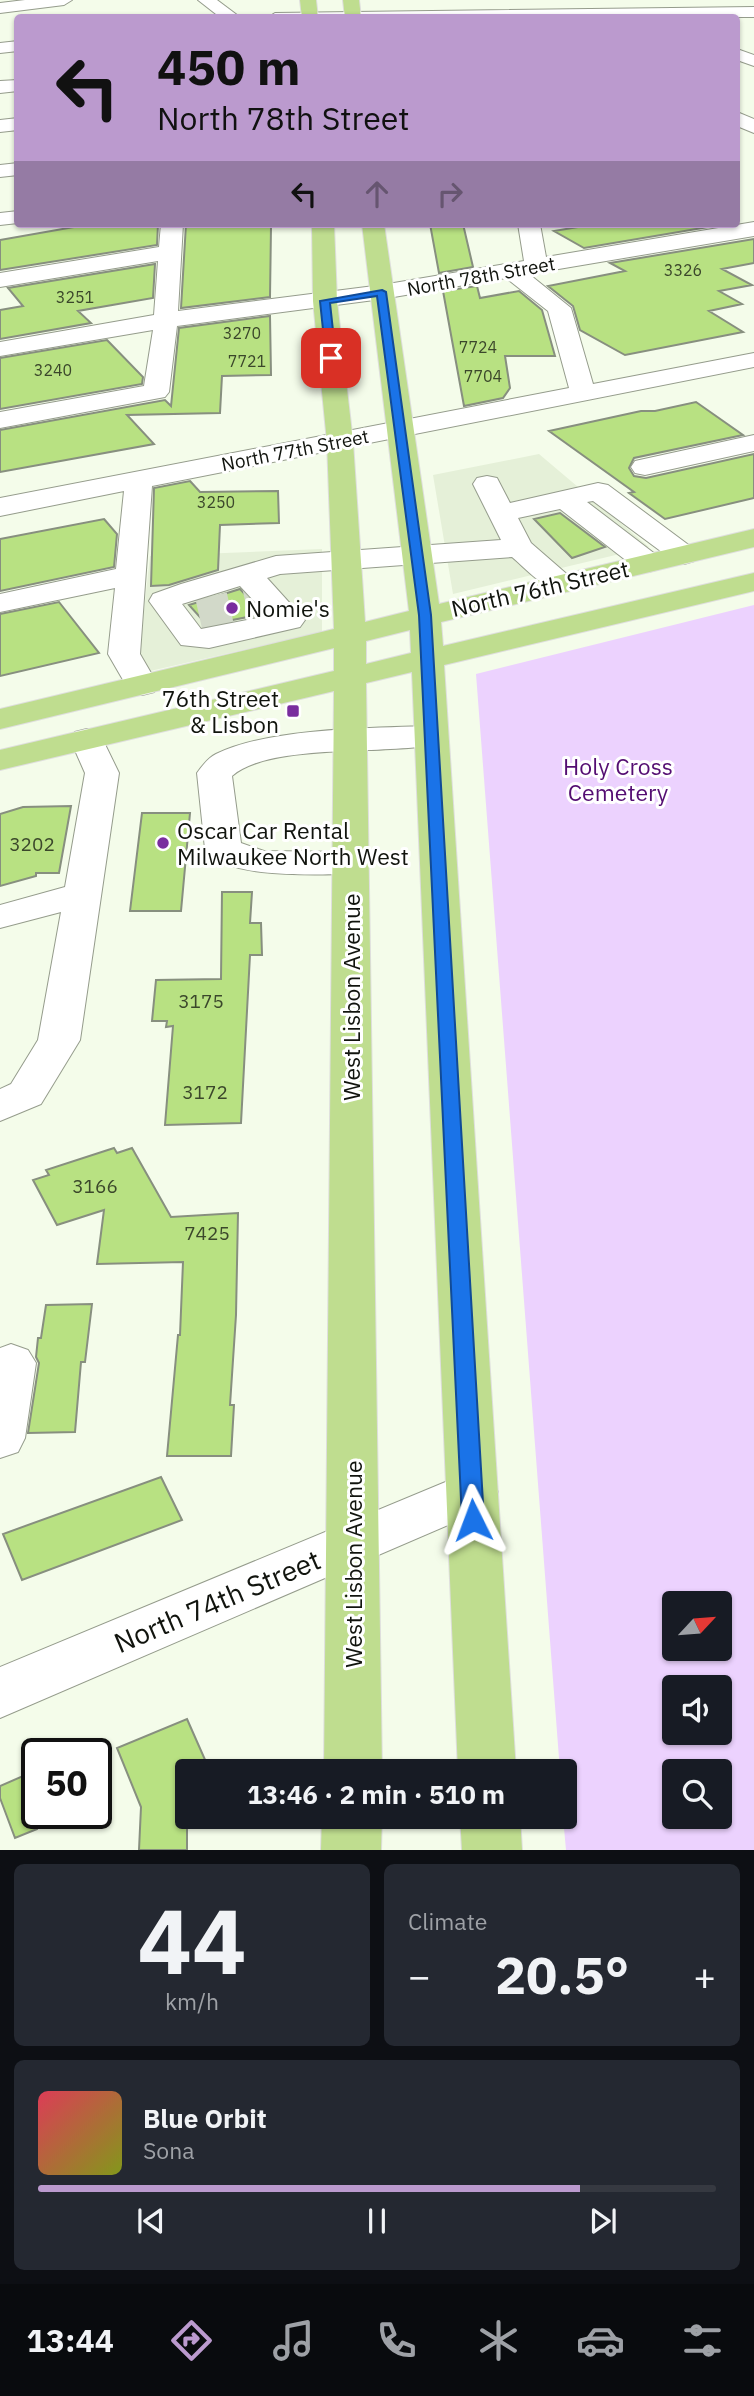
<!DOCTYPE html>
<meta charset="utf-8">
<style>
:root{--surface:#171b24;--page:#242831;--text:#f1f3f6;--muted:#9ea1a6;--line:#363941;--accent:#bb9ace}
body{margin:0;font-family:"IBM Plex Sans",sans-serif;background:var(--page);color:var(--text);height:100vh;display:flex;flex-direction:column;font-size:26px;white-space:nowrap}
*{box-sizing:border-box;margin:0}
p{font-size:23px;color:var(--muted)}
.icon{flex:none;width:38px;height:38px;fill:none;stroke:currentColor;stroke-width:2;stroke-linecap:round;stroke-linejoin:round}
.map{position:relative;height:1850px;overflow:hidden}
.sheet{display:flex;flex-direction:column;gap:14px;padding:14px;background:#0d0f14;flex:1}
.sheet>*{flex:none}
.hud{position:absolute;left:14px;top:14px;width:726px;height:214px;border-radius:7px;box-shadow:0 2px 5px #0004;background:#bb9ace;color:#111;overflow:hidden}
.needle{width:46px;rotate:64deg}
.fabs{position:absolute;left:662px;top:1591px;display:grid;gap:14px}
.fabs a{display:grid;place-items:center;width:70px;height:70px;border-radius:7px;background:var(--surface);box-shadow:0 2px 5px #0004;font-size:35px}
.speed{position:absolute;left:21px;top:1738px;display:flex;gap:14px;font-size:35px;font-weight:700;text-align:center}
.speed>*{display:grid;place-content:center;width:91px;height:91px;border-radius:50%;background:var(--surface);box-shadow:0 2px 5px #0004;line-height:1}
.speed .limit{border:4px solid #111;border-radius:10px;background:#fff;color:#111}
.pin{position:absolute;display:grid;place-items:center;width:60px;height:60px;color:#fff;margin:-30px;border-radius:14px;box-shadow:0 4px 10px #0006}
.me{position:absolute;width:77px;margin:-38px;rotate:357deg;stroke-linejoin:round;filter:drop-shadow(0 0 5px #0008)}
.turn{display:flex;align-items:center;gap:24px;height:147px;padding:0 28px;font-size:32px}
.turn .icon{width:91px;height:91px;stroke-width:2.5}
.turn b{display:block;font-size:49px;line-height:60px}
.lanes{display:flex;align-items:center;height:66px;padding:0 28px;background:#0003;justify-content:center;gap:35px;direction:ltr}
.lanes .off{opacity:.35}
.big{font-size:52px;font-weight:700;line-height:1.1}
.sheet .card{flex:1;display:flex;flex-direction:column;justify-content:center;gap:10px;min-width:0;padding:0 24px;border-radius:10px;background:var(--page)}
.sheet .dial{align-items:center;gap:0}
.dial b{font-size:91px;line-height:1}
.song{display:flex;align-items:center;gap:21px}
.cover{width:84px;height:84px;border-radius:10px;background:linear-gradient(135deg,hsl(350 70% 55%),hsl(70 70% 35%))}
.played{height:7px;border-radius:4px;background:linear-gradient(90deg,var(--accent) 80%,var(--line) 80%)}
.keys{display:flex;justify-content:space-around;direction:ltr}
.heat{display:flex;justify-content:space-between;align-items:center;font-size:38px;direction:ltr}
.sheet .tiles{flex:1;display:grid;gap:14px;grid-template-columns:1fr 1fr}
.card:last-child{grid-column:span 2}
.trip{position:absolute;left:175px;top:1759px;width:402px;height:70px;border-radius:7px;background:var(--surface);box-shadow:0 2px 5px #0004;font-weight:700;line-height:70px;text-align:center}
.tab-bar{display:flex;height:112px;justify-content:space-around;align-items:center;background:#090b0e;color:var(--muted)}
.tab-bar .icon{width:49px;height:49px}
.tab-bar .selected{color:var(--accent)}
.tab-bar b{font-size:32px;color:var(--text)}
.map>svg:first-child{display:block}
</style>
<div class="map">
<svg width="754" height="1850" viewBox="0 0 754 1850">
<rect width="100%" height="100%" fill="#f4fcea"/>
<path fill="#e5f0d8" d="M539,454L649,547L453,594L433,475Z
M322,549V632L137,674L150,556Z"/>
<path fill="#ecd2fe" fill-rule="evenodd" d="M754,605V1850H566L563,1817L565,1771H560L476,674ZM674,1603H719V1648H674ZM674,1687H719V1732H674ZM674,1771H719V1816H674Z"/>
<path fill="#b8e182" stroke="#878f7f" stroke-width="2" d="M91,224H158L157,245L0,270V240Z
M186,224L271,227L270,297L181,308Z
M430,224H463L473,267L439,273Z
M596,224H726L584,248L554,231Z
M754,239V263L722,269L752,285L719,291L742,304L709,311L743,332L625,355L580,330L573,306L548,286L625,271L610,263Z
M155,264L153,298L78,311L91,323L0,339V310L23,306L8,288Z
M477,286L480,298L519,291L542,310L555,356H505L510,388L503,398L464,406L443,291Z
M270,316L271,375L222,376L220,413L127,415L154,444L0,472V430L165,400L171,406L179,328Z
M107,340L143,377L142,384L0,409V358Z
M696,402L743,435L634,458L629,468L634,476L646,478L754,454V498L665,519L629,493L634,492L549,431L641,411H655Z
M190,481L200,492L278,491L279,523L220,525L218,570L169,585L151,586L154,488Z
M560,513L605,547L572,558L534,519Z
M104,519L117,534L114,567L0,591V539Z
M240,589L263,614L207,625L189,605Z
M59,602L99,653L0,676V614Z
M71,806L59,873H36V876L0,886V814L23,807Z
M142,813H190L181,911H130Z
M222,892H252L250,923H261L262,955H250L241,1123L165,1125L173,1026L166,1027L167,1021H152L156,980L221,979Z
M114,1148L117,1153L132,1148L171,1217L238,1213L236,1315L230,1405H234L231,1456H167L178,1335H180L183,1262L97,1264L104,1210L57,1225L33,1180L49,1175L46,1170Z
M92,1304L85,1362H81L75,1432L28,1433L39,1363L36,1357L38,1338H41L46,1305Z
M161,1477L182,1520L22,1580L3,1534Z
M187,1719L210,1771H187V1850H139L141,1807L117,1748Z
M37,1770V1829L15,1838L0,1798V1786Z"/>
<g fill="none" stroke-linecap="round" stroke-linejoin="round">
<path stroke="#d2d9c9" stroke-width="32" stroke-dasharray="32 16" stroke-linecap="butt" d="M199,615L262,601"/>
<defs>
<path id="minor" d="M25,0H72L64,5L0,13V3Z
M198,0H217L241,18H221Z
M754,7V17L267,18L275,13Z
M18,41V51L0,53V43Z
M737,49L754,55V66L737,60Z
M18,80V91L0,93V81Z
M737,112L754,119V133L737,126Z
M18,118V130L0,132V120Z
M18,163V175L0,177V165Z
M18,211V223L0,225V213Z
M754,222V236L529,274L571,308L593,384L754,353V367L152,486L140,654L158,685L154,692L142,695L130,692L108,654L115,588L0,612V594L116,569L124,491L0,516V498L569,388L548,311L506,278L382,299L177,326L169,392L165,397L0,428V412L144,386L153,330L0,356V342L154,315L158,261L0,287V273L159,247L161,224H183L178,311L382,285L524,261L518,224H540L546,257Z
M754,435V451L645,475L635,473L631,467L635,461Z
M487,476L497,478L510,503L598,483L608,485L694,549L699,555L694,561L684,564L674,561L593,501L587,502L659,557L663,563L659,569L648,572L637,569L560,509L518,518L531,543L577,583L573,589C548,596 530,572 512,557L280,574L267,578L305,620L300,627L209,648L181,645L149,601L153,594L181,584L276,556L501,540L473,484L477,478ZM240,586L268,616L201,629L182,604Z
M431,726L443,729L448,736L443,743C392,756 270,742 232,776L241,843L264,851L351,852L364,855L370,863L364,871L351,874C316,874 226,880 205,849L197,773C202,766 208,758 216,754C268,728 372,728 431,726Z
M87,729L99,732L119,773L80,1040L41,1104L0,1121V1089L11,1084L38,1040L61,912L0,928V905L65,887L85,773L70,739L75,732Z
M11,1344L28,1350L36,1363L25,1438L18,1452L0,1458V1348Z
M472,1471L490,1477L498,1492L490,1507L0,1718V1667Z"/>
<path id="major" d="M300,0H316L318,18H302Z
M343,0H359L361,18H345Z
M312,224H334L337,301L353,442L365,622L409,611L362,224H384L439,604L754,529V547L441,622L443,646L754,573V591L444,665L516,1771H458L412,672L366,683L382,1771H324L334,691L0,770V750L334,671V648L0,729V709L334,629L327,442L313,301ZM410,630L411,653L366,664V641Z
M322,1816H382L381,1850H321Z
M460,1816H520L522,1850H462Z"/>
</defs>
<use href="#minor" stroke="#959c8c" stroke-width="2"/>
<use href="#major" stroke="#dededd" stroke-width="2"/>
<use href="#minor" fill="#fff" fill-rule="evenodd"/>
<use href="#major" fill="#bfdd8f" fill-rule="evenodd"/>
</g>
<path fill="#1a73e8" stroke="#114b97" stroke-width="2" d="M382,290L386,292L431,615L484,1520L481,1526L473,1529L466,1526L462,1520L419,615L377,296L330,303L336,358L331,361L326,358L320,301Z"/>
<g fill="#792d9e" stroke="#fff" stroke-width="2.5">
<circle cx="232" cy="608" r="7"/>
<rect x="286" y="704" width="14" height="14" rx="3.5"/>
<circle cx="163" cy="843" r="7"/>
</g>
<g text-anchor="middle" dominant-baseline="central" stroke-width="6" stroke-linejoin="round" paint-order="stroke">
<g font-size="16" fill="#3b472b">
<text x="683" y="270">3326</text>
<text x="75" y="297">3251</text>
<text x="242" y="333">3270</text>
<text x="478" y="347">7724</text>
<text x="247" y="361">7721</text>
<text x="53" y="370">3240</text>
<text x="483" y="376">7704</text>
<text x="216" y="502">3250</text>
</g>
<g font-size="19" fill="#11140e" stroke="#fff">
<text transform="translate(481 276) rotate(-10)">North 78th Street</text>
<text transform="translate(295 450) rotate(-11)">North 77th Street</text>
</g>
<g font-size="19" fill="#3b472b">
<text x="32" y="844">3202</text>
<text x="201" y="1001">3175</text>
<text x="205" y="1092">3172</text>
<text x="95" y="1186">3166</text>
<text x="207" y="1233">7425</text>
</g>
<g font-size="23" fill="#11140e" stroke="#fff">
<text transform="translate(540 588) rotate(-13)">North 76th Street</text>
<text transform="translate(351 997) rotate(-90)">West Lisbon Avenue</text>
<text transform="translate(353 1564) rotate(-90)">West Lisbon Avenue</text>
</g>
<g font-size="23" fill="#11140e" stroke="#fff" text-anchor="start">
<text x="246" y="608">Nomie's</text>
<text x="279" y="698" text-anchor="end">76th Street<tspan x="279" dy="26">&amp; Lisbon</tspan></text>
<text x="177" y="830">Oscar Car Rental<tspan x="177" dy="26">Milwaukee North West</tspan></text>
</g>
<g font-size="23" fill="#540d72" stroke="#fff">
<text x="618" y="766">Holy Cross<tspan x="618" dy="26">Cemetery</tspan></text>
</g>
<g font-size="28" fill="#11140e" stroke="#fff">
<text transform="translate(217 1601) rotate(-23)">North 74th Street</text>
</g>
</g>
</svg>
<div class="fabs">
<a><svg class="needle" viewBox="-14 -14 28 28"><path d="M0-13l5 13h-10z" fill="#e53935"/><path d="M0 13l5-13h-10z" fill="#9ea1a6"/></svg></a>
<a><svg class="icon" aria-label="sound" viewBox="0 0 24 24"><path d="M4 9h4l5-4v14l-5-4H4zM17 9q2 3 0 6"/></svg></a>
<a><svg class="icon" aria-label="search" viewBox="0 0 24 24"><circle cx="10" cy="10" r="6"/><path d="M15 15l6 6"/></svg></a>
</div>
<div class="speed"><div class="limit">50</div></div>
<div class="pin" style="left:331px;top:358px;background:#d93025"><svg class="icon" aria-label="arrive" viewBox="0 0 24 24"><path d="M6 21V4h12l-3 4 3 4H6"/></svg></div>
<svg class="me" style="left:473px;top:1520px" viewBox="-20 -20 40 40"><path d="M0-17L14 15 0 8-14 15z" fill="#1a73e8" stroke="#fff" stroke-width="4"/></svg>
<div class="trip">13:46 · 2 min · 510 m</div>
<div class="hud">
<div class="turn"><svg class="icon" aria-label="left" viewBox="0 0 24 24"><path d="M17 20v-9H6M10 6l-5 5 5 5"/></svg><div><b>450 m</b>North 78th Street</div></div>
<div class="lanes"><svg class="icon" aria-label="left" viewBox="0 0 24 24"><path d="M17 20v-9H6M10 6l-5 5 5 5"/></svg><svg class="icon off" aria-label="ahead" viewBox="0 0 24 24"><path d="M12 20V5M6 11l6-6 6 6"/></svg><svg class="icon off" aria-label="right" viewBox="0 0 24 24"><path d="M7 20v-9h11M14 6l5 5-5 5"/></svg></div>
</div>
</div>
<section class="sheet">
<div class="tiles">
<div class="card dial"><b>44</b><p>km/h</p></div>
<div class="card"><p>Climate</p>
<div class="heat"><a>−</a><b class="big">20.5°</b><a>+</a></div>
</div>
<div class="card">
<div class="song"><i class="cover"></i><div><b>Blue Orbit</b><p>Sona</p></div></div>
<div class="played"></div>
<div class="keys"><svg class="icon" aria-label="previous" viewBox="0 0 24 24"><path d="M18 5L8 12l10 7zM5 5v14"/></svg><svg class="icon" aria-label="pause" viewBox="0 0 24 24"><path d="M8 5v14M16 5v14"/></svg><svg class="icon" aria-label="next" viewBox="0 0 24 24"><path d="M6 5l10 7-10 7zM19 5v14"/></svg></div>
</div>
</div>
</section>
<nav class="tab-bar">
<b>13:44</b>
<svg class="icon selected" aria-label="directions" viewBox="0 0 24 24"><path d="M12 3l9 9-9 9-9-9zM9 14v-3h6M13 9l2 2-2 2"/></svg>
<svg class="icon" aria-label="music" viewBox="0 0 24 24"><path d="M9 18V5l10-2v13"/><circle cx="6" cy="18" r="3"/><circle cx="16" cy="16" r="3"/></svg>
<svg class="icon" aria-label="phone" viewBox="0 0 24 24"><path d="M5 4h4l2 5-3 2q2 4 5 5l2-3 5 2v4C11 20 4 13 5 4z"/></svg>
<svg class="icon" aria-label="climate" viewBox="0 0 24 24"><path d="M12 3v18M4 7l16 10M4 17L20 7"/></svg>
<svg class="icon" aria-label="car" viewBox="0 0 24 24"><path d="M5 17H2v-5l4-1 3-4h7l3 4 3 1v5h-3M9 17h6M6 11h13"/><circle cx="7" cy="17" r="2"/><circle cx="17" cy="17" r="2"/></svg>
<svg class="icon" aria-label="filters" viewBox="0 0 24 24"><path d="M4 7h16M4 17h16"/><circle cx="9" cy="7" r="2"/><circle cx="15" cy="17" r="2"/></svg>
</nav>
